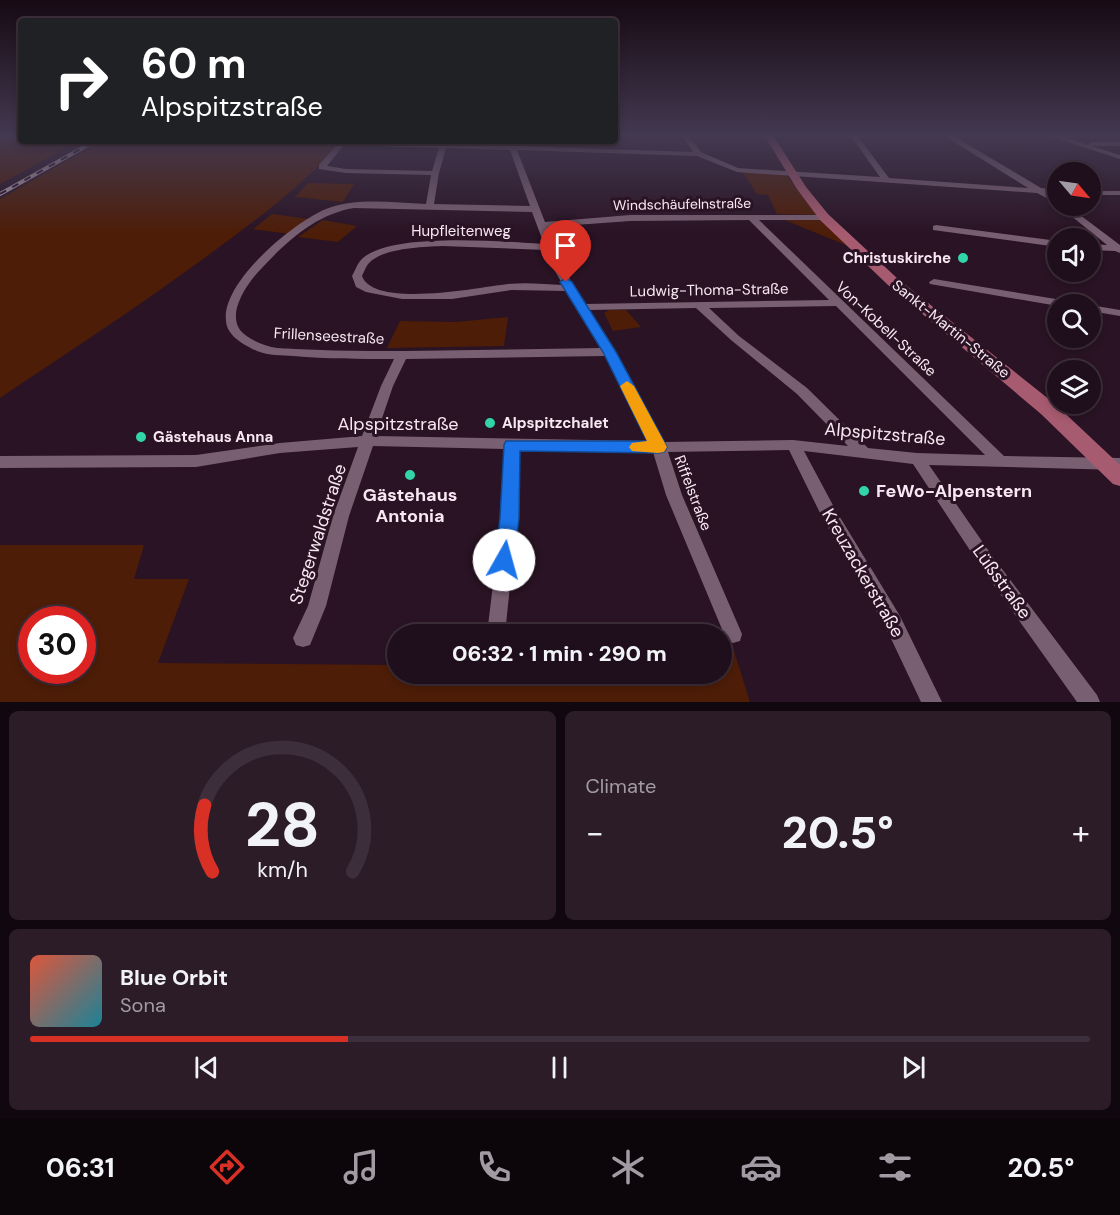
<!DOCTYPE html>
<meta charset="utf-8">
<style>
:root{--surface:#1f0e1b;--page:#2c1c28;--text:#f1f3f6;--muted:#a19ca3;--line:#3c2e3a;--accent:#d93025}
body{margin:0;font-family:"DM Sans",sans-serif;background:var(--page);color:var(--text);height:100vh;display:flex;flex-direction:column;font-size:22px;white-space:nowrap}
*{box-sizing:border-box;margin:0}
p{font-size:20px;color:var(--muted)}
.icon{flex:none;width:33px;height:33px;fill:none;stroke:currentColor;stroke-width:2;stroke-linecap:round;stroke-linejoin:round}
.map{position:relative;height:702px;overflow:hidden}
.details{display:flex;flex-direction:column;gap:9px;padding:9px;background:#11080f;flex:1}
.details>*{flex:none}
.guide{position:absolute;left:18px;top:18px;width:600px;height:126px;border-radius:6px;box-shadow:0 3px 9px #0003,0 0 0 2px var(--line);background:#202124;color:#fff;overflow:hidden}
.needle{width:39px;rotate:119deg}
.controls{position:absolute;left:1047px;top:162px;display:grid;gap:12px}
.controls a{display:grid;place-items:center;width:54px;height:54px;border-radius:50%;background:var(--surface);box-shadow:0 3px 9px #0003,0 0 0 2px var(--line);font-size:30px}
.speed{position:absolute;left:18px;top:606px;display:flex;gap:12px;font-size:30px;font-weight:700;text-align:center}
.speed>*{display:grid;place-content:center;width:78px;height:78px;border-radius:50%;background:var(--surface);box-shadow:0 3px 9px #0003,0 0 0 2px var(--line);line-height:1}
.speed .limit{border:9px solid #d22;background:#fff;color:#111}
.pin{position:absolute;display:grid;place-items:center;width:51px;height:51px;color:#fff;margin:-62px -26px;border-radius:50% 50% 50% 0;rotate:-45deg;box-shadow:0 0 6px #0007}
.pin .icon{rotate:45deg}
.me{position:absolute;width:66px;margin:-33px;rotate:7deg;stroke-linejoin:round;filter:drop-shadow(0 0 4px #0008)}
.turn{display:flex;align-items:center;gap:21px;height:126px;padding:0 24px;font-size:27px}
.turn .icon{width:78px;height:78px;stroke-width:2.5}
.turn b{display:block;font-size:42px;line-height:51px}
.big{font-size:45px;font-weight:800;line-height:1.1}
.details .card{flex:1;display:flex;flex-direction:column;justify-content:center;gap:9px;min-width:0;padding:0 21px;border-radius:9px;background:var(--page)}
.details .dial{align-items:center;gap:0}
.dial svg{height:156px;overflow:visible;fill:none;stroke:var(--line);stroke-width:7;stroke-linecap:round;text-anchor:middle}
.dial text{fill:var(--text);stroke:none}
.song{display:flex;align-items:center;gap:18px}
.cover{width:72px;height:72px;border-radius:9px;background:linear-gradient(135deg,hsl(10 70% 55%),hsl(190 70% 35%))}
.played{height:6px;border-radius:3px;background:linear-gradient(90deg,var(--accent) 30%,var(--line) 30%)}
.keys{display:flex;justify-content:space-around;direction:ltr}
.heat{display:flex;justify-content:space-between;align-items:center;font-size:33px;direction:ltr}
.details .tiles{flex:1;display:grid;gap:9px;grid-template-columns:1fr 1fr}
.card:last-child{grid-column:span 2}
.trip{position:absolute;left:387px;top:624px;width:345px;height:60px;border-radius:30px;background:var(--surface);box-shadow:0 3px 9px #0003,0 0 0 2px var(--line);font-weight:800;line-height:60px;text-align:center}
.dock{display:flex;height:96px;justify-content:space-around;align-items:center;background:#0c060b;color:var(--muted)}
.dock .icon{width:42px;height:42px}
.dock .current{color:var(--accent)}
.dock b{font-size:27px;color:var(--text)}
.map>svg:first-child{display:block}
</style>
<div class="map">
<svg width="1120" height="702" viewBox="0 0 1120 702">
<rect width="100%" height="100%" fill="#291324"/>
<path fill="#4d1d07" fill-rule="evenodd" d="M0,135H21V141H79L0,184Z
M102,141H342C305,183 263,215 218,248C147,301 73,349 0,398V199Z
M742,171L785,173L817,215L777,214L768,195L757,194Z
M308,183L354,184L343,202L295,197Z
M272,214L309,219L290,234L253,229Z
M780,218H820L848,246Z
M323,220L357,226L338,242L298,237Z
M609,310H626L641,327L613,331L604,313Z
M508,317L504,346L387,348L400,321L456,322Z
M0,545H144L134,579H189L158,663L397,665L398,674H722V652L734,651L750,702H0ZM32,620H82V670H32Z"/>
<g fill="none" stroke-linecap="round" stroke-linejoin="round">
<path fill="#795f72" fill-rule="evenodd" d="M681,135H688L701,152L738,168L880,177L850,135H857L889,178L1028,188L943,135H952L1041,188L1058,190V194H1050L1058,198V204L1037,193L737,172L697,156L517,150L545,222L630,215H827L828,217L824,220H759L1004,456L1120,458V470L929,465L993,557L1097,695L1100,702H1077L981,567L913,464L804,451L835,509L900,616L942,702H921L886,628L823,519L789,450L668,452L682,495L742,634L740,641L733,643L726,641L724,634L666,495L653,452L519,449L517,518L505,634H487L501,518L505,449L373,446L349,516L326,606L310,645L303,647L296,645L293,638L308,606L333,516L358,447L280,453L196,467L0,468V456L196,455L280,443L362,436L381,386L394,359C360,359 327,359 293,356C281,355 269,356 257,351C244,345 227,336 226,321C221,282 294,222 326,209C357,197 394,203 426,204L431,175L346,173L319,169V165L340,141L441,144L442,141H448L447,144L508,146L507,141H513L515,146L693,152ZM344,145L439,148L432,171L346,169L327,166ZM446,148L510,150L530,206L434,204L439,173ZM354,208L532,212L544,244C506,242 388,231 361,260C357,264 355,271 352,276L356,287L366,292L402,299H452L511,290L567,291L601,348C525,349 449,351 372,351C347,351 321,350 295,349C286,348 276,349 268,346C259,344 246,337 240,330C227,312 248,282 261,269C286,242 316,214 354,208ZM749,220L829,300L585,304L562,266L547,227L630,221ZM442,246L546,250L552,266L563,285C545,284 526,282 508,284C480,287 374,309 362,276C364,272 366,266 369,263C383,248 422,247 442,246ZM836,306L985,455L917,453L868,448L807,388L739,336L709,308ZM696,308L731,340L797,394L848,446L793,440L663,442L615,352L589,310ZM605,356L649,441L376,436L393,386L406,359Z
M1046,135H1058L1088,145L1091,142H1120V146H1092L1120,155V159Z
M1090,191H1120V195H1090Z
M1059,206H1068L1120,245V253L1115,251L1090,250V244L1107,245Z
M936,225L1058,241V247L933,230V226Z
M934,279L1068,301L1073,304L1058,306L930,284L929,282Z
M1090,305L1120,310V316L1090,311Z"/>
<path fill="#a75b70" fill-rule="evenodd" d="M764,135H773L806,187L828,214L898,279L1055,404L1120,465V486L1113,484L1041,414L888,285L820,220L797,189Z"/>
<defs>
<path id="rail" d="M0,194L95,141"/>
</defs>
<use href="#rail" stroke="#b6a4b1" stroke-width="4"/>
<use href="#rail" stroke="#291324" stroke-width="2" stroke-dasharray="7" stroke-linecap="butt"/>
</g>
<linearGradient id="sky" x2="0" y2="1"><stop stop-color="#170a14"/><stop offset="0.58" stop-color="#433950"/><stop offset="1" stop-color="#433950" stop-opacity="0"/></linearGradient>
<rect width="1120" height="234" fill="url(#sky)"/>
<path fill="#1a73e8" stroke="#114b97" stroke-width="1.5" d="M566,278L572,282L616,352L667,447L664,452L658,453L520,451L519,518L514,560L511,566L504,569L498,566L495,560L500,518L504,445L506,441H647L603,352L560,282Z"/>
<path fill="#f59e0b" d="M627,381L634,386L667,447L664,452L658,453L632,451L629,447L632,443L647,441L620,386Z"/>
<g fill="#32d4a9" stroke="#291324" stroke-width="2">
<circle cx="963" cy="258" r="6"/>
<circle cx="490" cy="423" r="6"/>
<circle cx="141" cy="437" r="6"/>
<circle cx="410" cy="475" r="6"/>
<circle cx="864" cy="491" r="6"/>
</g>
<g text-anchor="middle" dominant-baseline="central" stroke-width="6" stroke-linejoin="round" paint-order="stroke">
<g font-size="14" fill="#f8e8f3" stroke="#291324">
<text transform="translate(682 204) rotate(-1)">Windschäufelnstraße</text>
</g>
<g font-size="15" fill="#f8e8f3" stroke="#291324">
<text x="461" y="231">Hupfleitenweg</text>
<text transform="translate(709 290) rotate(-1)">Ludwig-Thoma-Straße</text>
<text transform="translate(886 329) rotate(43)">Von-Kobell-Straße</text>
<text transform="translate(951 329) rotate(39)">Sankt-Martin-Straße</text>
<text transform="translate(329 336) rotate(3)">Frillenseestraße</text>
<text transform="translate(693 493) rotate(69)">Riffelstraße</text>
</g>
<g font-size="15" font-weight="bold" fill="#f8e8f3" stroke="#291324" text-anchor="start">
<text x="951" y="258" text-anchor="end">Christuskirche</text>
<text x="502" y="423">Alpspitzchalet</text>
<text x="153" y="437">Gästehaus Anna</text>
</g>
<g font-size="18" fill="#f8e8f3" stroke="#291324">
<text x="398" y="424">Alpspitzstraße</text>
<text transform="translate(885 434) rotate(5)">Alpspitzstraße</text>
<text transform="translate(318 534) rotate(-72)">Stegerwaldstraße</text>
<text transform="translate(863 573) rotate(60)">Kreuzackerstraße</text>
<text transform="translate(1002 582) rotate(54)">Lüßstraße</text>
</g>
<g font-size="18" font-weight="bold" fill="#f8e8f3" stroke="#291324" text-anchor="start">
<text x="876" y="491">FeWo-Alpenstern</text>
<text x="410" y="495" text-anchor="middle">Gästehaus<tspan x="410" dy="21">Antonia</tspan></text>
</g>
</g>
</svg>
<div class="controls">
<a><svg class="needle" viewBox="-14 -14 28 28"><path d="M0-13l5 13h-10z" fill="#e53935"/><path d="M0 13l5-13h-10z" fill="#a19ca3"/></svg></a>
<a><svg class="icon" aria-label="sound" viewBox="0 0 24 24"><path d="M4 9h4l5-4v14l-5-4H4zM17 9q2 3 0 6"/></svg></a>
<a><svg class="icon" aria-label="search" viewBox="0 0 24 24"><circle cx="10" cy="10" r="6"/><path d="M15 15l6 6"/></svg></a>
<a><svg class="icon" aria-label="layers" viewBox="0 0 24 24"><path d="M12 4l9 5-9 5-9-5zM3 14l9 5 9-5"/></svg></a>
</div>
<div class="speed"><div class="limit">30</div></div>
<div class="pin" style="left:566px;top:282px;background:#d93025"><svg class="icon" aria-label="arrive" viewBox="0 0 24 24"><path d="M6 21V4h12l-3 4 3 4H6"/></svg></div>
<svg class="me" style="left:504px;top:560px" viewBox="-20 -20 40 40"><circle r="19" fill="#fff"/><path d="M0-13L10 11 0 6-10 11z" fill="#1a73e8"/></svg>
<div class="trip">06:32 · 1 min · 290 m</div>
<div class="guide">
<div class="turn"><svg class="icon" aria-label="right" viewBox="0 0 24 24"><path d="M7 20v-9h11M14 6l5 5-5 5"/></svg><div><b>60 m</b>Alpspitzstraße</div></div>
</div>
</div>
<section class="details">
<div class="tiles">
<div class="card dial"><svg viewBox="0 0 100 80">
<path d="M14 69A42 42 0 1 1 86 69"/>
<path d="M14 69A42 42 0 0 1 10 35" stroke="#d93025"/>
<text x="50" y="56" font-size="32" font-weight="700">28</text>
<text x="50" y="72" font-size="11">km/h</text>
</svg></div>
<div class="card"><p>Climate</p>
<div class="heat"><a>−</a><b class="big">20.5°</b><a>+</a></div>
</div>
<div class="card">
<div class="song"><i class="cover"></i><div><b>Blue Orbit</b><p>Sona</p></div></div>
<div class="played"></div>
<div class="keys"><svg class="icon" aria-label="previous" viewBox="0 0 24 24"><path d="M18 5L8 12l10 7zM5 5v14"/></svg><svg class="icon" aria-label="pause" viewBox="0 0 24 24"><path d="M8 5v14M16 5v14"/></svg><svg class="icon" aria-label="next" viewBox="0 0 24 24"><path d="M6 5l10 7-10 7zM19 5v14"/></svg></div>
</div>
</div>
</section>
<nav class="dock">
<b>06:31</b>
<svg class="icon current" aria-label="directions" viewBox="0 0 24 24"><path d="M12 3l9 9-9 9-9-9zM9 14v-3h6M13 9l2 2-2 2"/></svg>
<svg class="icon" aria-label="music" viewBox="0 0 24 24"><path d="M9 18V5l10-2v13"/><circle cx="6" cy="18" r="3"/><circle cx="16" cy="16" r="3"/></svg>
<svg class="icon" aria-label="phone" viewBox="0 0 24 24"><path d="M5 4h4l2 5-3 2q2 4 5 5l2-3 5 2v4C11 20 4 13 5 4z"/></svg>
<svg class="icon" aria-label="climate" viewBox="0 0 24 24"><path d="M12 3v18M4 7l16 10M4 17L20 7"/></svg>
<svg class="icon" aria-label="car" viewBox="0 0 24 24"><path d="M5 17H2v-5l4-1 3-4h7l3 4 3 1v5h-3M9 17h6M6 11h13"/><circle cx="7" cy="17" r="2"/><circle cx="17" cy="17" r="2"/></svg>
<svg class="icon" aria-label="filters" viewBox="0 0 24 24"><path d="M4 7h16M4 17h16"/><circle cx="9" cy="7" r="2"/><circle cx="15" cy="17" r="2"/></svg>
<b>20.5°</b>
</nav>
